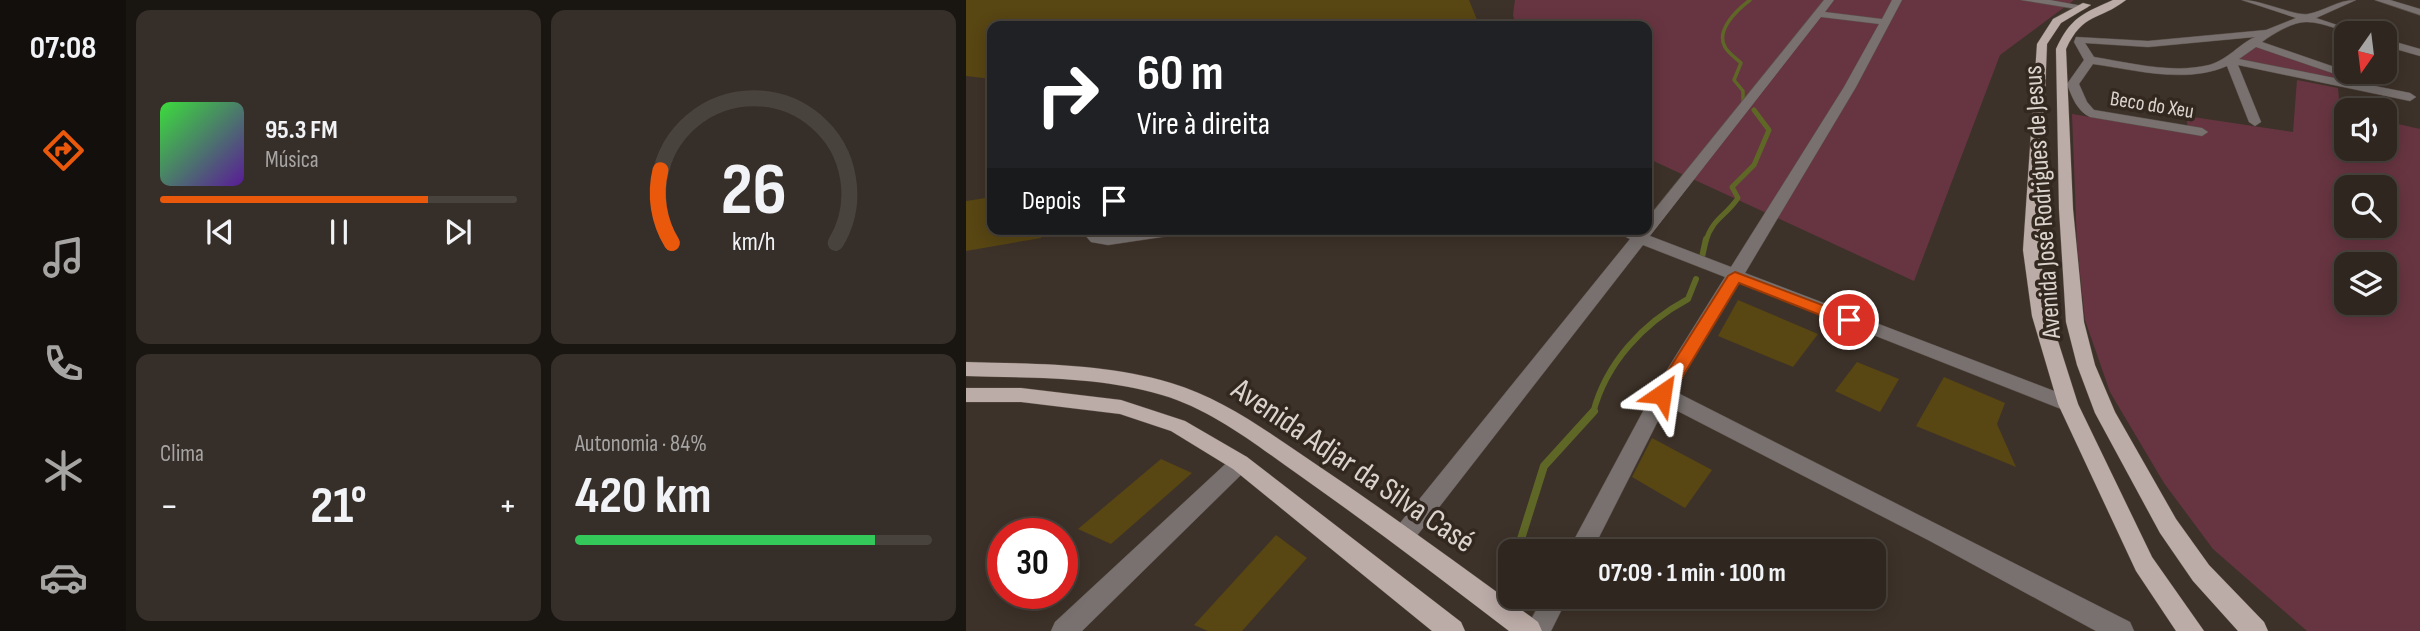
<!DOCTYPE html>
<html lang="pt">
<meta charset="utf-8">
<style>
:root{--surface:#2e261f;--page:#362e28;--text:#f1f3f6;--muted:#a7a5a4;--line:#49433d;--accent:#ea580c}
body{margin:0;font-family:"Sofia Sans Condensed",sans-serif;background:var(--page);color:var(--text);height:100vh;display:flex;flex-direction:column;font-size:26px;white-space:nowrap}
*{box-sizing:border-box;margin:0}
p{font-size:23px;color:var(--muted)}
.icon{flex:none;width:38px;height:38px;fill:none;stroke:currentColor;stroke-width:2;stroke-linecap:round;stroke-linejoin:round}
.map{position:relative;flex:1;overflow:hidden}
.sheet{display:flex;flex-direction:column;gap:10px;padding:10px;background:#191511;width:840px}
.sheet>*{flex:none}
.guide{position:absolute;left:21px;top:21px;width:665px;height:214px;border-radius:14px;box-shadow:0 4px 18px #0003,0 0 0 2px var(--line);background:#202124;color:#fff;overflow:hidden}
.needle{width:46px;rotate:194deg}
.buttons{position:absolute;left:1368px;top:21px;display:grid;gap:14px}
.buttons a{display:grid;place-items:center;width:63px;height:63px;border-radius:14px;background:var(--surface);box-shadow:0 4px 18px #0003,0 0 0 2px var(--line);font-size:35px}
.speed{position:absolute;left:21px;top:518px;display:flex;gap:14px;font-size:35px;font-weight:700;text-align:center}
.speed>*{display:grid;place-content:center;width:91px;height:91px;border-radius:50%;background:var(--surface);box-shadow:0 4px 18px #0003,0 0 0 2px var(--line);line-height:1}
.speed .limit{border:10px solid #d22;background:#fff;color:#111}
.pin{position:absolute;display:grid;place-items:center;width:60px;height:60px;color:#fff;margin:-30px;border:4px solid #fff;border-radius:50%;box-shadow:0 2px 7px #0007}
.me{position:absolute;width:77px;margin:-38px;rotate:32deg;stroke-linejoin:round;filter:drop-shadow(0 0 5px #0008)}
.turn{display:flex;align-items:center;gap:24px;height:147px;padding:0 35px;font-size:32px}
.turn .icon{width:91px;height:91px;stroke-width:2.5}
.turn b{display:block;font-size:49px;line-height:60px}
.then{display:flex;align-items:center;height:66px;padding:0 35px;background:#0003;gap:14px;font-size:26px}
.big{font-size:52px;font-weight:700;line-height:1.1}
.sheet .tile{flex:1;display:flex;flex-direction:column;justify-content:center;gap:10px;min-width:0;padding:0 24px;border-radius:14px;background:var(--page)}
.sheet .dial{align-items:center;gap:0}
.dial svg{height:182px;overflow:visible;fill:none;stroke:var(--line);stroke-width:7;stroke-linecap:round;text-anchor:middle}
.dial text{fill:var(--text);stroke:none}
.song{display:flex;align-items:center;gap:21px}
.cover{width:84px;height:84px;border-radius:10px;background:linear-gradient(135deg,hsl(120 70% 55%),hsl(270 70% 35%))}
.played{height:7px;border-radius:4px;background:linear-gradient(90deg,var(--accent) 75%,var(--line) 75%)}
.keys{display:flex;justify-content:space-around;direction:ltr}
.heat{display:flex;justify-content:space-between;align-items:center;font-size:38px;direction:ltr}
.charge{height:10px;border-radius:5px;background:linear-gradient(90deg,#34c759 84%,var(--line) 0)}
.sheet .tiles{flex:1;display:grid;gap:10px;grid-template-columns:repeat(2,1fr)}
.trip{position:absolute;left:532px;top:539px;width:388px;height:70px;border-radius:14px;background:var(--surface);box-shadow:0 4px 18px #0003,0 0 0 2px var(--line);font-weight:700;line-height:70px;text-align:center}
main{display:flex;flex:1;min-height:0}
.tabs{display:flex;flex-direction:column;width:126px;justify-content:space-around;align-items:center;background:#120f0c;color:var(--muted)}
.tabs .icon{width:49px;height:49px}
.tabs .active{color:var(--accent)}
.tabs b{font-size:32px;color:var(--text)}
.map>svg:first-child{display:block}
</style>
<main>
<nav class="tabs">
<b>07:08</b>
<svg class="icon active" aria-label="directions" viewBox="0 0 24 24"><path d="M12 3l9 9-9 9-9-9zM9 14v-3h6M13 9l2 2-2 2"/></svg>
<svg class="icon" aria-label="music" viewBox="0 0 24 24"><path d="M9 18V5l10-2v13"/><circle cx="6" cy="18" r="3"/><circle cx="16" cy="16" r="3"/></svg>
<svg class="icon" aria-label="phone" viewBox="0 0 24 24"><path d="M5 4h4l2 5-3 2q2 4 5 5l2-3 5 2v4C11 20 4 13 5 4z"/></svg>
<svg class="icon" aria-label="climate" viewBox="0 0 24 24"><path d="M12 3v18M4 7l16 10M4 17L20 7"/></svg>
<svg class="icon" aria-label="car" viewBox="0 0 24 24"><path d="M5 17H2v-5l4-1 3-4h7l3 4 3 1v5h-3M9 17h6M6 11h13"/><circle cx="7" cy="17" r="2"/><circle cx="17" cy="17" r="2"/></svg>
</nav>
<section class="sheet">
<div class="tiles">
<div class="tile">
<div class="song"><i class="cover"></i><div><b>95.3 FM</b><p>Música</p></div></div>
<div class="played"></div>
<div class="keys"><svg class="icon" aria-label="previous" viewBox="0 0 24 24"><path d="M18 5L8 12l10 7zM5 5v14"/></svg><svg class="icon" aria-label="pause" viewBox="0 0 24 24"><path d="M8 5v14M16 5v14"/></svg><svg class="icon" aria-label="next" viewBox="0 0 24 24"><path d="M6 5l10 7-10 7zM19 5v14"/></svg></div>
</div>
<div class="tile dial"><svg viewBox="0 0 100 80">
<path d="M14 69A42 42 0 1 1 86 69"/>
<path d="M14 69A42 42 0 0 1 9 37" stroke="#ea580c"/>
<text x="50" y="56" font-size="32" font-weight="700">26</text>
<text x="50" y="72" font-size="11">km/h</text>
</svg></div>
<div class="tile"><p>Clima</p>
<div class="heat"><a>−</a><b class="big">21°</b><a>+</a></div>
</div>
<div class="tile"><p>Autonomia · 84%</p><b class="big">420 km</b><div class="charge"></div></div>
</div>
</section>
<div class="map">
<svg width="1454" height="631" viewBox="0 0 1454 631">
<rect width="100%" height="100%" fill="#3d3229"/>
<path fill="#673541" fill-rule="evenodd" d="M549,0H1108L1034,55L948,281L681,158V26H550L547,15Z
M1289,44L1420,91L1270,60Z
M1331,80L1372,88L1374,111L1381,113V149H1419V121L1454,129V631H1341L1247,549L1198,483L1144,392L1119,320L1111,245L1106,114L1223,133L1220,116L1327,132ZM1381,187H1419V226H1381ZM1381,264H1419V303H1381Z"/>
<g fill="none" stroke-linecap="round" stroke-linejoin="round">
<path stroke="#5e6726" stroke-width="3.5" d="M777,104V91L768,80L775,63C770,58 762,53 759,47C749,30 772,9 784,0"/>
<path stroke="#5e6726" stroke-width="5" d="M740,241C746,219 760,216 772,198L766,187L788,165L803,130L788,110"/>
<path stroke="#5e6726" stroke-width="6" d="M736,257L740,239
M627,413C640,363 677,323 722,299L730,279"/>
<path stroke="#5e6726" stroke-width="8" d="M555,539L578,466L628,411"/>
</g>
<path fill="#584613" d="M0,0H503L511,20L497,22L498,26H26V79L0,76Z
M26,197V229H75V238L0,251V201Z
M772,300L852,334L827,367L752,336Z
M891,362L933,379L914,412L869,391Z
M978,377L1039,403L1031,424L1050,467L950,426Z
M686,438L746,470L719,508L666,477Z
M195,459L226,473L145,544L112,529Z
M310,535L341,558L276,631H242L228,625Z"/>
<g fill="none" stroke-linecap="round" stroke-linejoin="round">
<defs>
<path id="minor" d="M858,0H868L859,12L916,19L926,0H936L890,87L779,273L1109,399L1112,404L1109,409L1102,411L1095,409L773,282L708,391L1164,622L1168,631H1130L964,541L700,405L626,551H602L689,389L759,277L677,245L446,542L438,545L430,542L426,535L430,528L664,239L644,229H681V219ZM855,17L913,24L878,87L765,267L684,236Z
M1055,0H1084L1122,7L1117,10Z
M1276,0C1296,0 1328,16 1342,14C1359,11 1371,0 1390,0L1350,18L1395,33C1375,33 1359,22 1341,22C1328,21 1307,34 1296,42L1383,72V76H1375L1290,47L1273,59L1444,93L1450,97L1444,101L1272,65L1295,122L1289,126L1283,122L1261,66C1219,84 1170,70 1127,64L1113,84L1121,102L1128,110L1236,128L1242,132L1236,136L1124,117C1111,111 1106,97 1101,84L1118,60L1108,42L1110,37L1182,41L1300,30L1330,18ZM1289,37C1274,43 1262,60 1243,65C1206,74 1165,63 1128,57L1119,43L1182,47Z
M1409,0H1424L1454,9V15Z
M1419,39L1454,49V56L1419,46Z
M120,229H136V235H142L183,229H223L216,234L142,245L125,242L118,234Z
M274,455L281,457L285,463L281,469L116,631H85L89,622L267,457Z
M577,597H602L585,631H559Z"/>
<path id="major" d="M1147,0H1160C1133,21 1117,12 1100,49L1107,209L1118,322L1129,365L1149,412L1210,519L1243,565L1298,622L1302,631H1272L1227,581L1194,533L1129,413L1111,365L1100,322L1093,209L1090,49C1105,17 1116,14 1147,0Z
M1117,3L1125,5L1095,23L1081,44L1073,250L1084,316L1112,404L1186,557L1238,631H1210L1170,571L1092,404L1066,316L1057,250L1071,44L1087,19Z
M0,362C68,364 139,363 205,383C258,399 302,432 348,463C424,514 498,568 572,622L576,631H543C474,578 404,525 333,475C290,445 247,410 196,395C133,376 64,378 0,376Z
M0,388H55L155,400L219,421L281,457L495,622L499,631H466L267,469L205,431L154,414L55,402H0Z"/>
</defs>
<use href="#minor" stroke="#594f47" stroke-width="1"/>
<use href="#major" stroke="#594f47" stroke-width="1"/>
<use href="#minor" fill="#78716f" fill-rule="evenodd"/>
<use href="#major" fill="#bcaca8" fill-rule="evenodd"/>
</g>
<path fill="#ea580c" stroke="#983908" stroke-width="2" d="M769,272L888,317L891,320L883,326L877,324L773,283L703,399H690L688,394L690,390L762,276Z"/>
<g text-anchor="middle" dominant-baseline="central" stroke-width="7" stroke-linejoin="round" paint-order="stroke">
<g font-size="21" fill="#dbd4ce" stroke="#33281f">
<text transform="translate(1186 105) rotate(9)">Beco do Xeu</text>
</g>
<g font-size="26" fill="#dbd4ce" stroke="#33281f">
<text transform="translate(1077 202) rotate(-94)">Avenida José Rodrigues de Jesus</text>
</g>
<g font-size="32" fill="#dbd4ce" stroke="#33281f">
<text transform="translate(387 466) rotate(34)">Avenida Adjar da Silva Casé</text>
</g>
</g>
</svg>
<div class="buttons">
<a><svg class="needle" viewBox="-14 -14 28 28"><path d="M0-13l5 13h-10z" fill="#e53935"/><path d="M0 13l5-13h-10z" fill="#a7a5a4"/></svg></a>
<a><svg class="icon" aria-label="sound" viewBox="0 0 24 24"><path d="M4 9h4l5-4v14l-5-4H4zM17 9q2 3 0 6"/></svg></a>
<a><svg class="icon" aria-label="search" viewBox="0 0 24 24"><circle cx="10" cy="10" r="6"/><path d="M15 15l6 6"/></svg></a>
<a><svg class="icon" aria-label="layers" viewBox="0 0 24 24"><path d="M12 4l9 5-9 5-9-5zM3 14l9 5 9-5"/></svg></a>
</div>
<div class="speed"><div class="limit">30</div></div>
<div class="pin" style="left:883px;top:320px;background:#d93025"><svg class="icon" aria-label="arrive" viewBox="0 0 24 24"><path d="M6 21V4h12l-3 4 3 4H6"/></svg></div>
<svg class="me" style="left:696px;top:394px" viewBox="-20 -20 40 40"><path d="M0-17L14 15 0 8-14 15z" fill="#ea580c" stroke="#fff" stroke-width="4"/></svg>
<div class="trip">07:09 · 1 min · 100 m</div>
<div class="guide">
<div class="turn"><svg class="icon" aria-label="right" viewBox="0 0 24 24"><path d="M7 20v-9h11M14 6l5 5-5 5"/></svg><div><b>60 m</b>Vire à direita</div></div>
<div class="then">Depois<svg class="icon" aria-label="arrive" viewBox="0 0 24 24"><path d="M6 21V4h12l-3 4 3 4H6"/></svg></div>
</div>
</div>
</main>
